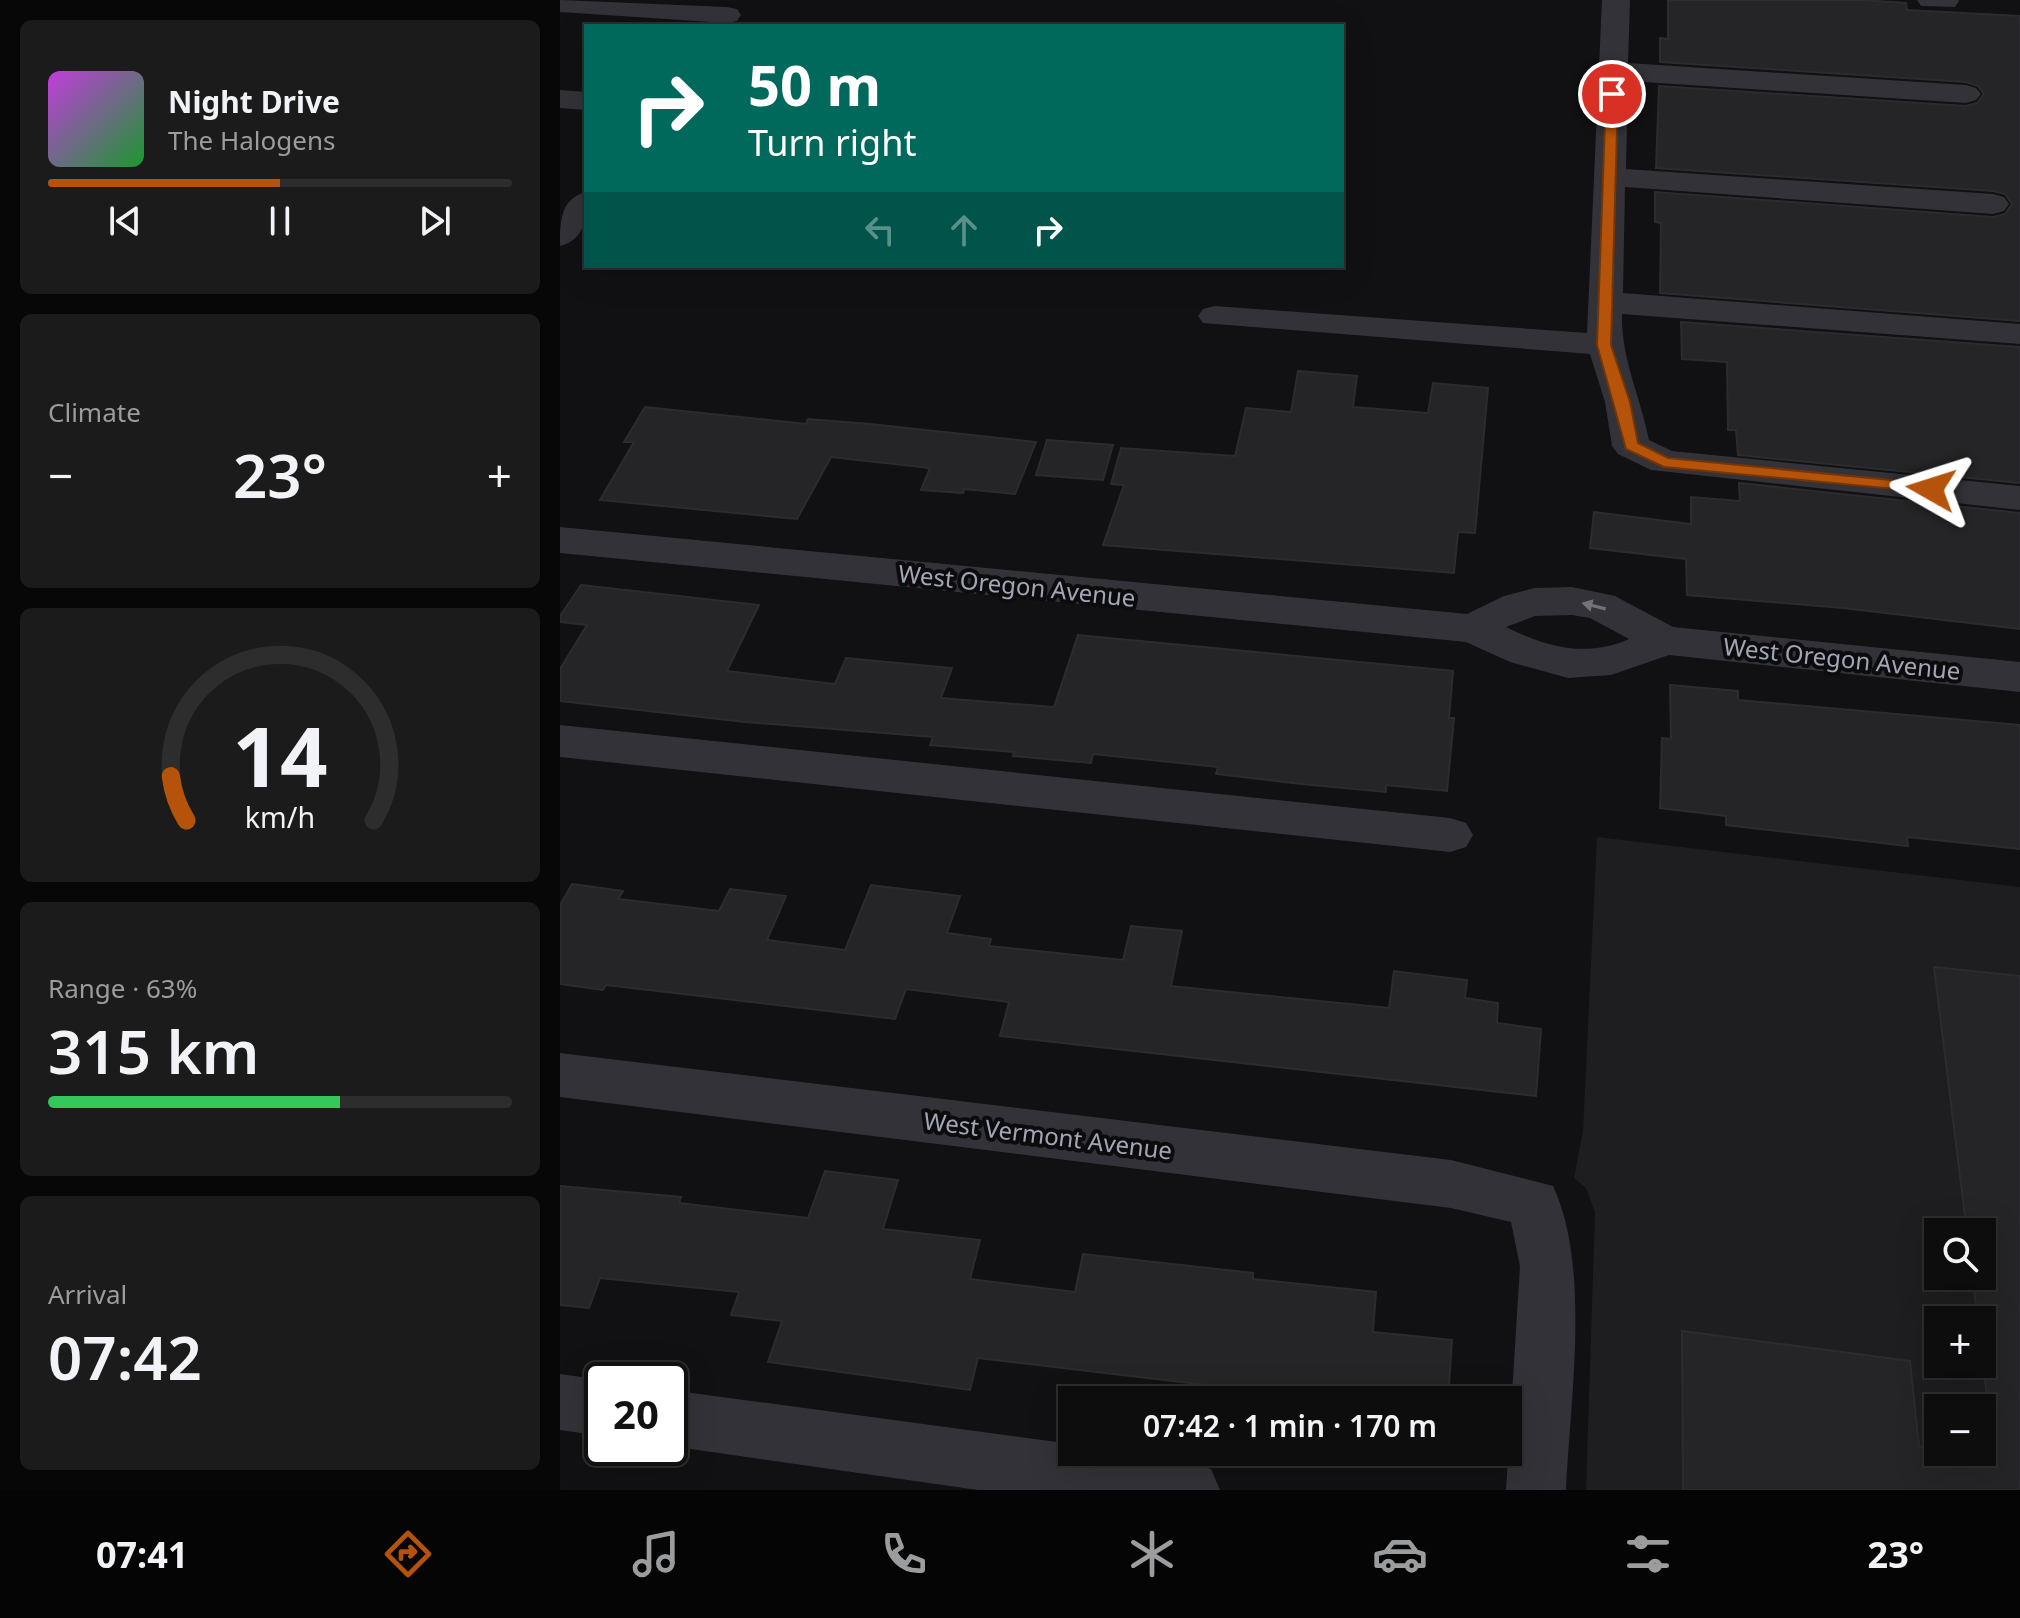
<!DOCTYPE html>
<meta charset="utf-8">
<style>
:root{--surface:#0d0d0e;--page:#1b1b1c;--text:#f1f3f6;--muted:#9a9c9e;--line:#2d2d2e;--accent:#b45309}
body{margin:0;font-family:"Noto Sans",sans-serif;background:var(--page);color:var(--text);height:100vh;display:flex;flex-direction:column;font-size:30px;white-space:nowrap}
*{box-sizing:border-box;margin:0}
p{font-size:26px;color:var(--muted)}
.icon{flex:none;width:44px;height:44px;fill:none;stroke:currentColor;stroke-width:2;stroke-linecap:round;stroke-linejoin:round}
.map{position:relative;flex:1;overflow:hidden}
.sheet{display:flex;flex-direction:column;gap:20px;padding:20px;background:#070708;width:560px}
.sheet>*{flex:none}
.hud{position:absolute;left:24px;top:24px;width:760px;height:244px;border-radius:0px;box-shadow:0 8px 32px #0002,0 0 0 2px var(--line);background:#00695c;color:#fff;overflow:hidden}
.tools{position:absolute;left:1364px;top:1218px;display:grid;gap:16px}
.tools a{display:grid;place-items:center;width:72px;height:72px;border-radius:0px;background:var(--surface);box-shadow:0 8px 32px #0002,0 0 0 2px var(--line);font-size:40px}
.speed{position:absolute;left:24px;top:1362px;display:flex;gap:16px;font-size:40px;font-weight:700;text-align:center}
.speed>*{display:grid;place-content:center;width:104px;height:104px;border-radius:50%;background:var(--surface);box-shadow:0 8px 32px #0002,0 0 0 2px var(--line);line-height:1}
.speed .limit{border:4px solid #111;border-radius:12px;background:#fff;color:#111}
.pin{position:absolute;display:grid;place-items:center;width:68px;height:68px;color:#fff;margin:-34px;border:4px solid #fff;border-radius:50%;box-shadow:0 2px 8px #0007}
.me{position:absolute;width:88px;margin:-44px;rotate:276deg;stroke-linejoin:round;filter:drop-shadow(0 0 6px #0008)}
.turn{display:flex;align-items:center;gap:28px;height:168px;padding:0 32px;font-size:36px}
.turn .icon{width:104px;height:104px;stroke-width:2.5}
.turn b{display:block;font-size:56px;line-height:68px}
.lanes{display:flex;align-items:center;height:76px;padding:0 32px;background:#0003;justify-content:center;gap:40px;direction:ltr}
.lanes .off{opacity:.35}
.big{font-size:60px;font-weight:600;line-height:1.1}
.sheet .tile{flex:1;display:flex;flex-direction:column;justify-content:center;gap:12px;min-width:0;padding:0 28px;border-radius:12px;background:var(--page)}
.sheet .dial{align-items:center;gap:0}
.dial svg{height:208px;overflow:visible;fill:none;stroke:var(--line);stroke-width:7;stroke-linecap:round;text-anchor:middle}
.dial text{fill:var(--text);stroke:none}
.song{display:flex;align-items:center;gap:24px}
.cover{width:96px;height:96px;border-radius:12px;background:linear-gradient(135deg,hsl(290 70% 55%),hsl(130 70% 35%))}
.played{height:8px;border-radius:4px;background:linear-gradient(90deg,var(--accent) 50%,var(--line) 50%)}
.keys{display:flex;justify-content:space-around;direction:ltr}
.heat{display:flex;justify-content:space-between;align-items:center;font-size:44px;direction:ltr}
.charge{height:12px;border-radius:6px;background:linear-gradient(90deg,#34c759 63%,var(--line) 0)}
.trip{position:absolute;left:498px;top:1386px;width:464px;height:80px;border-radius:0px;background:var(--surface);box-shadow:0 8px 32px #0002,0 0 0 2px var(--line);font-weight:600;line-height:80px;text-align:center}
.dock{display:flex;height:128px;justify-content:space-around;align-items:center;background:#050506;color:var(--muted)}
.dock .icon{width:56px;height:56px}
.dock .on{color:var(--accent)}
.dock b{font-size:36px;color:var(--text)}
main{display:flex;flex:1;min-height:0}
.map>svg:first-child{display:block}
</style>
<main>
<section class="sheet">
<div class="tile">
<div class="song"><i class="cover"></i><div><b>Night Drive</b><p>The Halogens</p></div></div>
<div class="played"></div>
<div class="keys"><svg class="icon" aria-label="previous" viewBox="0 0 24 24"><path d="M18 5L8 12l10 7zM5 5v14"/></svg><svg class="icon" aria-label="pause" viewBox="0 0 24 24"><path d="M8 5v14M16 5v14"/></svg><svg class="icon" aria-label="next" viewBox="0 0 24 24"><path d="M6 5l10 7-10 7zM19 5v14"/></svg></div>
</div>
<div class="tile"><p>Climate</p>
<div class="heat"><a>−</a><b class="big">23°</b><a>+</a></div>
</div>
<div class="tile dial"><svg viewBox="0 0 100 80">
<path d="M14 69A42 42 0 1 1 86 69"/>
<path d="M14 69A42 42 0 0 1 8 52" stroke="#b45309"/>
<text x="50" y="56" font-size="32" font-weight="700">14</text>
<text x="50" y="72" font-size="11">km/h</text>
</svg></div>
<div class="tile"><p>Range · 63%</p><b class="big">315 km</b><div class="charge"></div></div>
<div class="tile"><p>Arrival</p><b class="big">07:42</b></div>
</section>
<div class="map">
<svg width="1460" height="1490" viewBox="0 0 1460 1490">
<rect width="100%" height="100%" fill="#111113"/>
<path fill="#1e1d20" fill-rule="evenodd" d="M1037,837L1460,887V1490H1026L1035,1212L1026,1188L1014,1178L1023,1131ZM1378,1232H1422V1276H1378ZM1378,1320H1422V1364H1378ZM1378,1408H1422V1452H1378Z"/>
<path fill="#252427" stroke="#2c2b2f" stroke-width="2" d="M1108,0H1300L1346,3L1347,10L1460,16V321L1100,293L1101,223L1095,222V192L1433,217L1445,214L1452,204L1445,194L1433,191L1096,168L1099,86L1406,106L1417,103L1424,94L1418,86L1406,82L1100,62V38L1108,39Z
M1121,322L1460,347V483L1178,455L1176,430H1168L1167,362L1122,359Z
M738,371L797,376L793,407L868,413L873,383L928,388L915,533L898,532L894,573L543,545L564,485L551,484L561,448L675,456L686,408L731,412Z
M85,407L246,424L248,419L310,424L476,442L455,494L404,489L403,493L361,490L370,468L271,457L237,519L40,500L74,442H64Z
M487,440L553,445L543,480L476,475Z
M1179,483L1460,513V629L1283,608L1127,595L1126,559L1030,548L1034,512L1131,524V497L1180,501Z
M21,585L199,605L167,671L275,684L286,658L392,668L381,698L494,707L518,635L893,671L889,718H894L887,791L826,785V792L741,784L656,774L658,767L533,754L531,763L453,756L454,752L370,745L373,737L185,722L0,701V669L27,625L0,622V616Z
M1110,685L1178,691V700L1460,725V849L1347,837L1348,846L1166,825V816L1100,808L1102,738L1111,739Z
M12,884L63,891L58,899L159,911L170,889L226,896L207,940L285,950L311,885L400,896L387,933L431,939L429,946L563,960L571,926L622,931L611,986L829,1008L834,971L907,980L905,998L938,1003L937,1023L981,1029L976,1096L440,1036L449,1002L346,989L335,1019L46,985L43,990L0,984V905Z
M1374,967L1460,976V1490H1123L1122,1331L1350,1361L1359,1446L1378,1448V1452L1434,1455L1422,1355V1320H1418L1412,1276H1422V1232H1407Z
M265,1171L338,1180L323,1229L420,1240L410,1279L515,1292L523,1254L693,1273V1279L816,1292L813,1332L892,1340L888,1400H713L714,1393L418,1358L410,1390L208,1362L222,1321L171,1315L179,1292L40,1278L29,1308L0,1305V1186L121,1197L119,1203L248,1218Z"/>
<g fill="none" stroke-linecap="round" stroke-linejoin="round">
<path fill="#323238" fill-rule="evenodd" d="M0,0L167,7L177,9L181,15L177,21L167,23L0,12Z
M1042,0H1070L1068,63L1406,85L1416,88L1421,94L1416,100L1406,103L1068,81L1066,169L1433,194L1444,197L1449,204L1444,211L1433,214L1065,187L1063,293L1460,324V344L1062,314C1061,359 1080,395 1089,440L1112,451L1460,486V510L1091,470L1058,454L1052,446L1045,402L1030,354L643,323L638,316L643,309L655,306L1027,333Z
M1357,0H1398L1399,1L1395,7L1361,6Z
M0,90L26,92V110L0,108Z
M26,192C26,216 27,239 0,246C0,222 0,199 26,192Z
M0,527L907,614L944,596L975,588L1012,587L1055,596L1113,627L1460,662V692L1109,655L1051,675L1008,678L950,662L906,642L0,553ZM1012,615L1030,618L1069,639C1026,658 987,647 946,627L975,616Z
M0,725L890,818L906,823L913,835L906,847L890,852L0,757Z
M0,1053L891,1160L993,1186C1031,1267 1010,1400 1006,1490H946L960,1266L951,1222L891,1208L0,1097Z
M0,1374L43,1380L42,1436L0,1430Z
M110,1390L512,1444V1452C559,1452 607,1451 651,1469L660,1490H418L110,1446Z"/>
</g>
<defs><path id="oneway-solid" d="M-6-.8H1V-3.2L6.5 0L1 3.2V.8H-6Z" transform="scale(2)"/></defs>
<use fill="#70727c" href="#oneway-solid" transform="translate(1034 606) rotate(-166)"/>
<path fill="#b45309" stroke="#753606" stroke-width="2" d="M1052,90L1058,94L1051,345L1070,402L1078,443L1108,458L1371,484L1377,486V493L1104,467L1066,449L1037,345L1046,94Z"/>
<g text-anchor="middle" dominant-baseline="central" stroke-width="8" stroke-linejoin="round" paint-order="stroke">
<g font-size="24" fill="#a2a6b4" stroke="#0c0c0e">
<text transform="translate(457 585) rotate(6)">West Oregon Avenue</text>
<text transform="translate(1282 658) rotate(6)">West Oregon Avenue</text>
<text transform="translate(488 1135) rotate(7)">West Vermont Avenue</text>
</g>
</g>
</svg>
<div class="tools">
<a><svg class="icon" aria-label="search" viewBox="0 0 24 24"><circle cx="10" cy="10" r="6"/><path d="M15 15l6 6"/></svg></a>
<a>+</a>
<a>−</a>
</div>
<div class="speed"><div class="limit">20</div></div>
<div class="pin" style="left:1052px;top:94px;background:#d93025"><svg class="icon" aria-label="arrive" viewBox="0 0 24 24"><path d="M6 21V4h12l-3 4 3 4H6"/></svg></div>
<svg class="me" style="left:1371px;top:489px" viewBox="-20 -20 40 40"><path d="M0-17L14 15 0 8-14 15z" fill="#b45309" stroke="#fff" stroke-width="4"/></svg>
<div class="trip">07:42 · 1 min · 170 m</div>
<div class="hud">
<div class="turn"><svg class="icon" aria-label="right" viewBox="0 0 24 24"><path d="M7 20v-9h11M14 6l5 5-5 5"/></svg><div><b>50 m</b>Turn right</div></div>
<div class="lanes"><svg class="icon off" aria-label="left" viewBox="0 0 24 24"><path d="M17 20v-9H6M10 6l-5 5 5 5"/></svg><svg class="icon off" aria-label="ahead" viewBox="0 0 24 24"><path d="M12 20V5M6 11l6-6 6 6"/></svg><svg class="icon" aria-label="right" viewBox="0 0 24 24"><path d="M7 20v-9h11M14 6l5 5-5 5"/></svg></div>
</div>
</div>
</main>
<nav class="dock">
<b>07:41</b>
<svg class="icon on" aria-label="directions" viewBox="0 0 24 24"><path d="M12 3l9 9-9 9-9-9zM9 14v-3h6M13 9l2 2-2 2"/></svg>
<svg class="icon" aria-label="music" viewBox="0 0 24 24"><path d="M9 18V5l10-2v13"/><circle cx="6" cy="18" r="3"/><circle cx="16" cy="16" r="3"/></svg>
<svg class="icon" aria-label="phone" viewBox="0 0 24 24"><path d="M5 4h4l2 5-3 2q2 4 5 5l2-3 5 2v4C11 20 4 13 5 4z"/></svg>
<svg class="icon" aria-label="climate" viewBox="0 0 24 24"><path d="M12 3v18M4 7l16 10M4 17L20 7"/></svg>
<svg class="icon" aria-label="car" viewBox="0 0 24 24"><path d="M5 17H2v-5l4-1 3-4h7l3 4 3 1v5h-3M9 17h6M6 11h13"/><circle cx="7" cy="17" r="2"/><circle cx="17" cy="17" r="2"/></svg>
<svg class="icon" aria-label="filters" viewBox="0 0 24 24"><path d="M4 7h16M4 17h16"/><circle cx="9" cy="7" r="2"/><circle cx="15" cy="17" r="2"/></svg>
<b>23°</b>
</nav>
